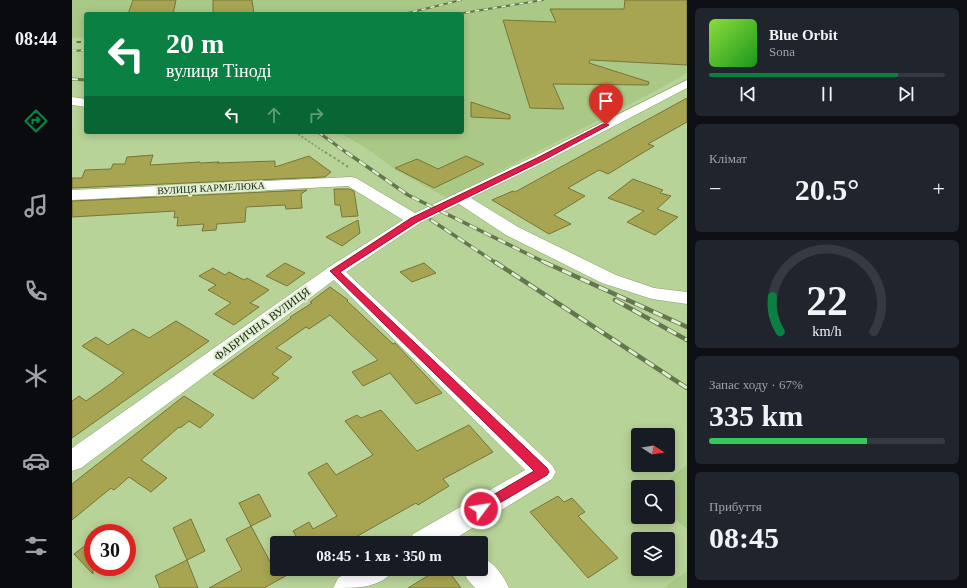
<!DOCTYPE html>
<html lang="uk">
<meta charset="utf-8">
<style>
:root{--surface:#171b24;--page:#20242c;--text:#f1f3f6;--muted:#9ea1a6;--line:#363941;--accent:#0b8043}
body{margin:0;font-family:Georgia,serif;background:var(--page);color:var(--text);height:100vh;display:flex;flex-direction:column;font-size:15px;white-space:nowrap}
*{box-sizing:border-box;margin:0}
p{font-size:13px;color:var(--muted)}
.icon{flex:none;width:22px;height:22px;fill:none;stroke:currentColor;stroke-width:2;stroke-linecap:round;stroke-linejoin:round}
.map{position:relative;flex:1;overflow:hidden}
.sheet{display:flex;flex-direction:column;gap:8px;padding:8px;background:#0d0f14;width:280px}
.sheet>*{flex:none}
.guide{position:absolute;left:12px;top:12px;width:380px;height:122px;border-radius:4px;box-shadow:0 2px 10px #0003;background:#0b8043;color:#fff;overflow:hidden}
.needle{width:26px;rotate:102deg}
.controls{position:absolute;left:559px;top:428px;display:grid;gap:8px}
.controls a{display:grid;place-items:center;width:44px;height:44px;border-radius:4px;background:var(--surface);box-shadow:0 2px 10px #0003;font-size:20px}
.speed{position:absolute;left:12px;top:524px;display:flex;gap:8px;font-size:20px;font-weight:700;text-align:center}
.speed>*{display:grid;place-content:center;width:52px;height:52px;border-radius:50%;background:var(--surface);box-shadow:0 2px 10px #0003;line-height:1}
.speed .limit{border:6px solid #d22;background:#fff;color:#111}
.pin{position:absolute;display:grid;place-items:center;width:34px;height:34px;color:#fff;margin:-41px -17px;border-radius:50% 50% 50% 0;rotate:-45deg;box-shadow:0 0 4px #0007}
.pin .icon{rotate:45deg}
.me{position:absolute;width:44px;margin:-22px;rotate:59deg;stroke-linejoin:round;filter:drop-shadow(0 0 3px #0008)}
.turn{display:flex;align-items:center;gap:14px;height:84px;padding:0 16px;font-size:18px}
.turn .icon{width:52px;height:52px;stroke-width:2.5}
.turn b{display:block;font-size:28px;line-height:34px}
.lanes{display:flex;align-items:center;height:38px;padding:0 16px;background:#0003;justify-content:center;gap:20px;direction:ltr}
.lanes .off{opacity:.35}
.big{font-size:30px;font-weight:600;line-height:1.1}
.sheet .card{flex:1;display:flex;flex-direction:column;justify-content:center;gap:6px;min-width:0;padding:0 14px;border-radius:6px;background:var(--page)}
.sheet .dial{align-items:center;gap:0}
.dial svg{height:104px;overflow:visible;fill:none;stroke:var(--line);stroke-width:7;stroke-linecap:round;text-anchor:middle}
.dial text{fill:var(--text);stroke:none}
.song{display:flex;align-items:center;gap:12px}
.cover{width:48px;height:48px;border-radius:6px;background:linear-gradient(135deg,hsl(90 70% 55%),hsl(120 70% 35%))}
.played{height:4px;border-radius:2px;background:linear-gradient(90deg,var(--accent) 80%,var(--line) 80%)}
.keys{display:flex;justify-content:space-around;direction:ltr}
.heat{display:flex;justify-content:space-between;align-items:center;font-size:22px;direction:ltr}
.charge{height:6px;border-radius:3px;background:linear-gradient(90deg,#34c759 67%,var(--line) 0)}
.trip{position:absolute;left:198px;top:536px;width:218px;height:40px;border-radius:4px;background:var(--surface);box-shadow:0 2px 10px #0003;font-weight:600;line-height:40px;text-align:center}
main{display:flex;flex:1;min-height:0}
.tab-bar{display:flex;flex-direction:column;width:72px;justify-content:space-around;align-items:center;background:#090b0e;color:var(--muted)}
.tab-bar .icon{width:28px;height:28px}
.tab-bar .selected{color:var(--accent)}
.tab-bar b{font-size:18px;color:var(--text)}
.map>svg:first-child{display:block}
</style>
<main>
<nav class="tab-bar">
<b>08:44</b>
<svg class="icon selected" aria-label="directions" viewBox="0 0 24 24"><path d="M12 3l9 9-9 9-9-9zM9 14v-3h6M13 9l2 2-2 2"/></svg>
<svg class="icon" aria-label="music" viewBox="0 0 24 24"><path d="M9 18V5l10-2v13"/><circle cx="6" cy="18" r="3"/><circle cx="16" cy="16" r="3"/></svg>
<svg class="icon" aria-label="phone" viewBox="0 0 24 24"><path d="M5 4h4l2 5-3 2q2 4 5 5l2-3 5 2v4C11 20 4 13 5 4z"/></svg>
<svg class="icon" aria-label="climate" viewBox="0 0 24 24"><path d="M12 3v18M4 7l16 10M4 17L20 7"/></svg>
<svg class="icon" aria-label="car" viewBox="0 0 24 24"><path d="M5 17H2v-5l4-1 3-4h7l3 4 3 1v5h-3M9 17h6M6 11h13"/><circle cx="7" cy="17" r="2"/><circle cx="17" cy="17" r="2"/></svg>
<svg class="icon" aria-label="filters" viewBox="0 0 24 24"><path d="M4 7h16M4 17h16"/><circle cx="9" cy="7" r="2"/><circle cx="15" cy="17" r="2"/></svg>
</nav>
<div class="map">
<svg width="615" height="588" viewBox="0 0 615 588">
<rect width="100%" height="100%" fill="#b8d398"/>
<path fill="#abc986" d="M0,0H615V73L576,95L375,198L325,171L291,146L266,132H390V14H14V37L0,38Z
M615,465V529L596,513V487H587Z
M615,571V588H592Z"/>
<path fill="#a7a552" stroke="#777536" d="M61,0H104L101,14H56Z
M141,0H180L182,14H141Z
M553,0H615V65L518,60L517,63L577,82L576,85L481,84L492,109L458,108L431,20L484,22L478,9H552Z
M615,98V122L576,144L582,146L536,174L527,170L496,188L513,196L482,215L499,224L477,234L420,200L441,191L443,192Z
M399,102L438,115V119L399,117Z
M81,155L78,165L128,162V163L147,162L145,163L203,161V167L237,156L259,172L253,177L0,188V178H10L13,170L39,169L41,164H53L55,157Z
M394,156L412,164L362,188L323,168L345,159L366,169Z
M561,179L591,190L588,193L599,196L585,209L606,217L583,235L555,222L572,211L536,198Z
M262,189H277L282,191L286,216L270,217L268,205H263Z
M235,190L229,194L230,208L214,209L213,205L174,207L173,222L145,224L144,230L130,231L132,224L105,226L106,217L102,218L103,211L0,217V201Z
M286,220L288,233L270,246L254,237Z
M213,263L233,273L215,286L194,276Z
M352,263L364,273L340,282L328,272Z
M141,268L153,275L157,272L172,280L175,278L197,290L178,303L187,307L162,325L143,314L159,303L136,290L144,285L127,276Z
M258,287L276,300L275,301L321,344L323,343L370,393L344,404L318,373L291,386L280,372L306,360L258,315L237,329L234,327L204,348L220,357L200,374L207,378L181,399L141,374L219,318L218,317L240,303L238,302Z
M104,321L137,341L0,438V401L7,396L14,401L44,380H43L52,373L10,346L24,337L36,345L61,329L77,338Z
M112,396L142,415L128,428L117,421L108,428L107,427L69,460L95,478L79,492L57,477L42,490L39,488L0,520V484Z
M309,410L345,451L397,425L421,452L371,479L377,486L346,505L344,503L273,543H216L225,538L221,531L237,522L241,529L265,516L236,473L255,463L264,475L301,455L273,421L285,415L289,418Z
M187,494L199,516L179,526L167,503Z
M486,496L492,502L500,498L513,512L506,516L546,558L516,578L458,512Z
M119,519L133,551L115,560L101,528Z
M179,526L202,569H226L192,588H137L170,570L154,539Z
M21,540V574L2,554Z
M115,560L126,588H88L83,576Z
M367,569H375L389,588H336Z"/>
<g fill="none" stroke-linecap="round" stroke-linejoin="round">
<defs>
<path id="minor" d="M615,80V88L473,162L399,198L446,227L544,275L582,288L615,292V304L580,299L530,283L434,235L387,204L348,223L274,272L480,465L484,472L480,479L376,543H337L341,534L453,470L262,280L9,468L0,471V448L257,267L331,220L276,186L0,200V190L279,177L284,178L343,213L463,156Z
M0,97L14,99V107L0,105Z
M409,557C422,562 432,576 437,588H403L395,579L391,569H409Z
M281,569H322C311,588 285,588 261,588L266,578Z"/>
</defs>
<use href="#minor" stroke="#869f66" stroke-width="1"/>
<path stroke="#839869" stroke-width="1.5" stroke-dasharray="2 2" stroke-linecap="butt" d="M223,132L254,153"/>
<path stroke="#839869" stroke-width="2" stroke-dasharray="2.5 2.5" stroke-linecap="butt" d="M253,152L278,168"/>
<use href="#minor" fill="#fff" fill-rule="evenodd"/>
<defs>
<path id="rail-far3" d="M332,14L389,0
M385,14L471,0
M0,42H14
M0,51L14,50"/>
<path id="rail-far2" d="M0,79L14,80
M246,132L275,153"/>
<path id="rail-far1" d="M274,152L336,195L474,263
M359,220L424,263"/>
<path id="rail" d="M423,262L615,388
M472,262L615,327
M543,300L615,340"/>
</defs>
<use href="#rail-far3" stroke="#64764e" stroke-width="2"/>
<use href="#rail-far2" stroke="#64764e" stroke-width="3"/>
<use href="#rail-far1" stroke="#64764e" stroke-width="3.5"/>
<use href="#rail" stroke="#64764e" stroke-width="4.5"/>
<use href="#rail-far3" stroke="#e0efd1" stroke-width="1.5" stroke-dasharray="4.5" stroke-linecap="butt"/>
<use href="#rail-far2" stroke="#e0efd1" stroke-width="2" stroke-dasharray="6" stroke-linecap="butt"/>
<use href="#rail-far1" stroke="#e0efd1" stroke-width="2.5" stroke-dasharray="8" stroke-linecap="butt"/>
<use href="#rail" stroke="#e0efd1" stroke-width="3" stroke-dasharray="10" stroke-linecap="butt"/>
</g>
<path fill="#e11d48" stroke="#92132f" d="M531,124L537,125L470,161L345,222L268,272L475,468L477,472L475,475L409,514L404,513L402,509L404,505L462,471L258,271L339,218L465,158Z"/>
<g text-anchor="middle" dominant-baseline="central" stroke-width="4" stroke-linejoin="round" paint-order="stroke">
<g font-size="10" fill="#1c250e" stroke="#e0efd1">
<text transform="translate(139 188) rotate(-3)">ВУЛИЦЯ КАРМЕЛЮКА</text>
</g>
<g font-size="12" fill="#1c250e" stroke="#e0efd1">
<text transform="translate(190 324) rotate(-36)">ФАБРИЧНА ВУЛИЦЯ</text>
</g>
</g>
</svg>
<div class="controls">
<a><svg class="needle" viewBox="-14 -14 28 28"><path d="M0-13l5 13h-10z" fill="#e53935"/><path d="M0 13l5-13h-10z" fill="#9ea1a6"/></svg></a>
<a><svg class="icon" aria-label="search" viewBox="0 0 24 24"><circle cx="10" cy="10" r="6"/><path d="M15 15l6 6"/></svg></a>
<a><svg class="icon" aria-label="layers" viewBox="0 0 24 24"><path d="M12 4l9 5-9 5-9-5zM3 14l9 5 9-5"/></svg></a>
</div>
<div class="speed"><div class="limit">30</div></div>
<div class="pin" style="left:534px;top:125px;background:#d93025"><svg class="icon" aria-label="arrive" viewBox="0 0 24 24"><path d="M6 21V4h12l-3 4 3 4H6"/></svg></div>
<svg class="me" style="left:409px;top:509px" viewBox="-20 -20 40 40"><circle r="17" fill="#e11d48" stroke="#fff" stroke-width="3"/><path d="M0-11L8 9 0 5-8 9z" fill="#fff"/></svg>
<div class="trip">08:45 · 1 хв · 350 m</div>
<div class="guide">
<div class="turn"><svg class="icon" aria-label="left" viewBox="0 0 24 24"><path d="M17 20v-9H6M10 6l-5 5 5 5"/></svg><div><b>20 m</b>вулиця Тіноді</div></div>
<div class="lanes"><svg class="icon" aria-label="left" viewBox="0 0 24 24"><path d="M17 20v-9H6M10 6l-5 5 5 5"/></svg><svg class="icon off" aria-label="ahead" viewBox="0 0 24 24"><path d="M12 20V5M6 11l6-6 6 6"/></svg><svg class="icon off" aria-label="right" viewBox="0 0 24 24"><path d="M7 20v-9h11M14 6l5 5-5 5"/></svg></div>
</div>
</div>
<section class="sheet">
<div class="card">
<div class="song"><i class="cover"></i><div><b>Blue Orbit</b><p>Sona</p></div></div>
<div class="played"></div>
<div class="keys"><svg class="icon" aria-label="previous" viewBox="0 0 24 24"><path d="M18 5L8 12l10 7zM5 5v14"/></svg><svg class="icon" aria-label="pause" viewBox="0 0 24 24"><path d="M8 5v14M16 5v14"/></svg><svg class="icon" aria-label="next" viewBox="0 0 24 24"><path d="M6 5l10 7-10 7zM19 5v14"/></svg></div>
</div>
<div class="card"><p>Клімат</p>
<div class="heat"><a>−</a><b class="big">20.5°</b><a>+</a></div>
</div>
<div class="card dial"><svg viewBox="0 0 100 80">
<path d="M14 69A42 42 0 1 1 86 69"/>
<path d="M14 69A42 42 0 0 1 8 42" stroke="#0b8043"/>
<text x="50" y="56" font-size="32" font-weight="700">22</text>
<text x="50" y="72" font-size="11">km/h</text>
</svg></div>
<div class="card"><p>Запас ходу · 67%</p><b class="big">335 km</b><div class="charge"></div></div>
<div class="card"><p>Прибуття</p><b class="big">08:45</b></div>
</section>
</main>
